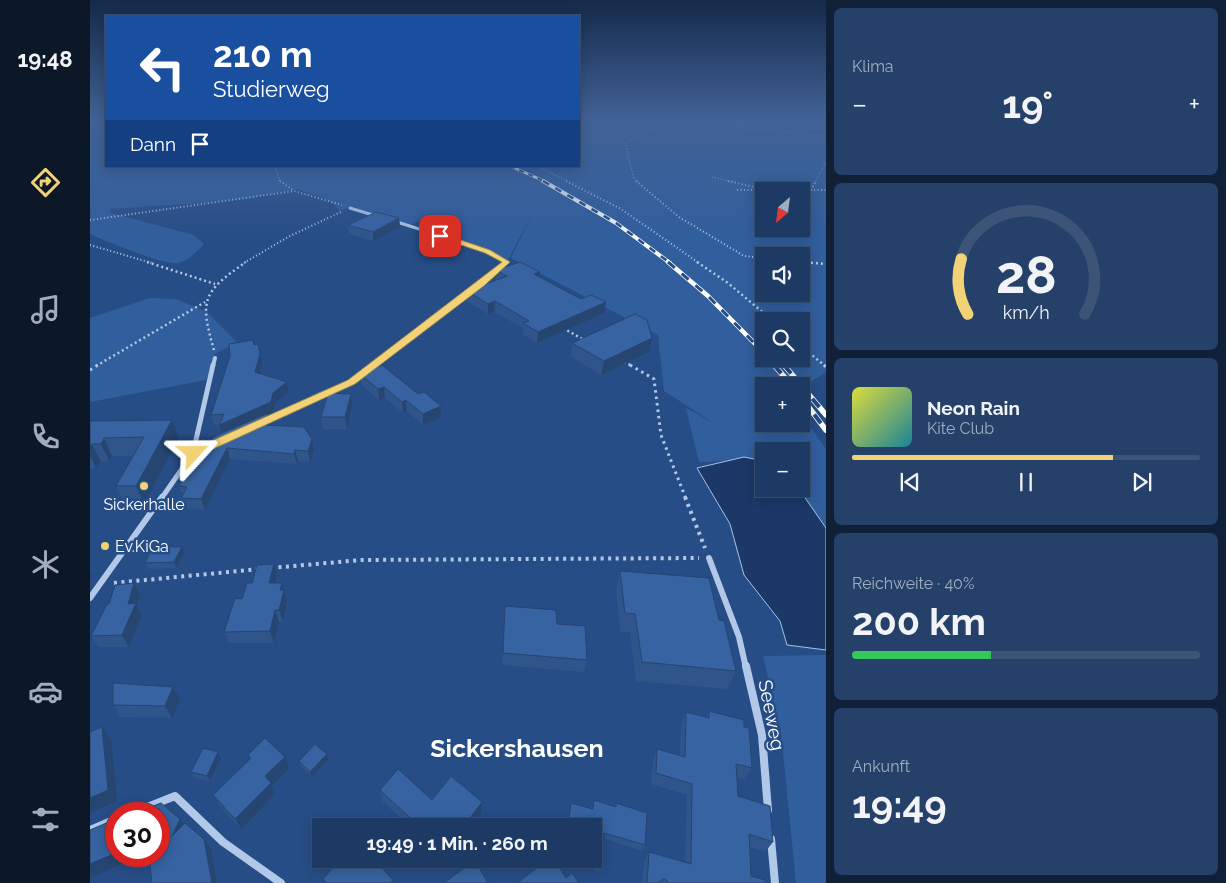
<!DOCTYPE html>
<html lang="de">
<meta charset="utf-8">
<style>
:root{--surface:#1d3a64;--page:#25416a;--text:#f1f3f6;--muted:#a0adbf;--line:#3b5478;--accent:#f1d277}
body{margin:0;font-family:Raleway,sans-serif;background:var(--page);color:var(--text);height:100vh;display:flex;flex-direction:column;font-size:19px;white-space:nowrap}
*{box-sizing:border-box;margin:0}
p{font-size:16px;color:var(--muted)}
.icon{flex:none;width:28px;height:28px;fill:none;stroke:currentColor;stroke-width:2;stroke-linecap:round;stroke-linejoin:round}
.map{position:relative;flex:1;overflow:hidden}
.drawer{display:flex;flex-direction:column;gap:8px;padding:8px;background:#102037;width:400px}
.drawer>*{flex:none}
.banner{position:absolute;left:15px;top:15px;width:475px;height:152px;border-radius:0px;box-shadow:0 2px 12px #0003,0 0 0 1px var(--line);background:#1a4fa0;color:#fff;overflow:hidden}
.needle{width:32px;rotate:208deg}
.fabs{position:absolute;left:665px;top:182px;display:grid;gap:10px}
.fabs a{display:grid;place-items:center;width:55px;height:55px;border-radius:0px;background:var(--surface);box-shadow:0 2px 12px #0003,0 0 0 1px var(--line);font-size:25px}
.speed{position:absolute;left:15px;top:802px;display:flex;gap:10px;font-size:25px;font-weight:700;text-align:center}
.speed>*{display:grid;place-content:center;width:65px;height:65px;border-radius:50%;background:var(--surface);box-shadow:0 2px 12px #0003,0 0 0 1px var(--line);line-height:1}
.speed .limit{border:8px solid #d22;background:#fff;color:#111}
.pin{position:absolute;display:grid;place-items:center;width:42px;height:42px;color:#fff;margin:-21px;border-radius:10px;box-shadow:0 2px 8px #0006}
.me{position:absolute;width:55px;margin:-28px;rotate:66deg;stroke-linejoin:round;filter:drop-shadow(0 0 4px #0008)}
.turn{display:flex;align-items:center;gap:18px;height:105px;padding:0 25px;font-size:22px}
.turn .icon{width:65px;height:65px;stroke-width:2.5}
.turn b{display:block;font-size:35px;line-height:42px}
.then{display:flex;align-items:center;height:48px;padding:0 25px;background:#0003;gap:10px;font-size:19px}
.big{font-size:38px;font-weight:700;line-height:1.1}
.drawer .card{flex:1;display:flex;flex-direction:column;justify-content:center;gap:8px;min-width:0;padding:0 18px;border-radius:8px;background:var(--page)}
.drawer .dial{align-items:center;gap:0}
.dial svg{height:130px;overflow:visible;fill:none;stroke:var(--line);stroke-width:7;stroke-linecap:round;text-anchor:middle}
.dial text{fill:var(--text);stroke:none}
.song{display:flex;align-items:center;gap:15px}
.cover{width:60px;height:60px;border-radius:8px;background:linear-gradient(135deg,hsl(60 70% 55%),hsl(190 70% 35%))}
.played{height:5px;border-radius:2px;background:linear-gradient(90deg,var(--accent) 75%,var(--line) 75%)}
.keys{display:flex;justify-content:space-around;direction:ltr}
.heat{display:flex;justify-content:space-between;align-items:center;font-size:28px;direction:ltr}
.charge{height:8px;border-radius:4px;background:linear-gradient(90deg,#34c759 40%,var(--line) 0)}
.trip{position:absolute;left:222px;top:818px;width:290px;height:50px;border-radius:0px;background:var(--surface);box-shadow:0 2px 12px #0003,0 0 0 1px var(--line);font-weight:700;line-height:50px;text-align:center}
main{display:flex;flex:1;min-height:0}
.dock{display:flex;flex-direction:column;width:90px;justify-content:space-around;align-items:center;background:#0c1728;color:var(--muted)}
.dock .icon{width:35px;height:35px}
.dock .selected{color:var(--accent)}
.dock b{font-size:22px;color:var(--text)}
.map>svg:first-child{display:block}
</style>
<main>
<nav class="dock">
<b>19:48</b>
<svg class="icon selected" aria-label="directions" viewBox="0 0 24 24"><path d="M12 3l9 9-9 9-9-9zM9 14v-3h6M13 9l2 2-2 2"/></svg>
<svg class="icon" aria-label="music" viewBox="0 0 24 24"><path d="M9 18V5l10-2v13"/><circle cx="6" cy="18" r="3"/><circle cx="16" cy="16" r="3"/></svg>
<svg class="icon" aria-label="phone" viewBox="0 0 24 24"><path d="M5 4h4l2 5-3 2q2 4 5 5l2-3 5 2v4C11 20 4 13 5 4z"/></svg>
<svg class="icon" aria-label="climate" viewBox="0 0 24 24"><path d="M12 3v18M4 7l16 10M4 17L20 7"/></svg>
<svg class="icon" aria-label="car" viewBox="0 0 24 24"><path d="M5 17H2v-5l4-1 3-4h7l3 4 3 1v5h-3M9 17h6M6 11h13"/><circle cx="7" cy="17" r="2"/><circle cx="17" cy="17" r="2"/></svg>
<svg class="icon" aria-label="filters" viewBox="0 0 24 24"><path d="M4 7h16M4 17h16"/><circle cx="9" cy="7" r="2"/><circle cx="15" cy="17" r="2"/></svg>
</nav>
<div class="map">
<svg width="736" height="883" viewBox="0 0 736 883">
<rect width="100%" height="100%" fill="#274d86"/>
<path fill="#315e9d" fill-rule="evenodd" d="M489,118H736V372L711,388V386H674V424H711V414L736,449V528L709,489H711V451H674V461C651,457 632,462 609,462L596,408L624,423L574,391L568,335L421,258L443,212L417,262L398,251L352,237L371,226L340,217L320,225L259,207L250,211L239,200L208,189L156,199L112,203L20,209L21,213L104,235L114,244C107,252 99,260 89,263C76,266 15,241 0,234V125L16,122V166H489ZM674,191H711V229H674ZM674,256H711V294H674ZM674,321H711V359H674Z
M60,298L86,299L117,312L147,342L125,354L116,380L0,402V318Z
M736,655V883H706L691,732L673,656Z"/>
<path fill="#1b3866" stroke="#a6c2e8" d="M654,457L674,461V489H709L736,528V650L697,645L690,621L654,575L640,524L607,468Z"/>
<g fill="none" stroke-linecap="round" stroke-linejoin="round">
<path stroke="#b2c8e8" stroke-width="1" stroke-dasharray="1 2" stroke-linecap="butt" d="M593,118L736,129
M578,120L736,136
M0,124L16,122
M185,166L190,182
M447,166L479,182
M622,177L644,182
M548,182L544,179L535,143L580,118
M725,182L736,162"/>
<path stroke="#b2c8e8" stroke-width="2" stroke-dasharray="1 2.5" stroke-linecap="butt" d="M190,181L203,190
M476,181L531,209L609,263
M546,181L589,217L654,256L674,258
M638,181L668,188
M647,190H736
M721,190L726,181
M0,220L204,191L252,205
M0,245L62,263
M711,262L724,263
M154,263L198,237L253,211"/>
<path stroke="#b2c8e8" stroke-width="2.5" stroke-dasharray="2 3" stroke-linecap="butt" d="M57,262L125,284
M607,262L638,283L683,321
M711,262L736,264
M473,328L494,340
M711,346L735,366
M124,350C109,299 113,292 156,262
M534,362L542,366
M6,366L115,302"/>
<path stroke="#b2c8e8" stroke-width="3" stroke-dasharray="2.5 4" stroke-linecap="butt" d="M540,365L564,379L571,435L596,499
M734,365L736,367
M0,370L8,365"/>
<path stroke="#b2c8e8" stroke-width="4" stroke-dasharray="3 4.5" stroke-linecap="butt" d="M595,497L615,548
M181,568L271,560L609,558
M24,583L170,569"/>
<path stroke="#b2c8e8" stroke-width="3" d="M260,208L286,216
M304,221L398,251L416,263"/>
<path stroke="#b2c8e8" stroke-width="4" d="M123,366L125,358
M283,366L417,262"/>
<path stroke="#b2c8e8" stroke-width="5" d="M175,422L262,382L284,365
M103,453L124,444
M71,499L103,453L123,365"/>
<path stroke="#b2c8e8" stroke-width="6" d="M619,558L649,637L656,668
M0,598L72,497"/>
<path stroke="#b2c8e8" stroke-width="8" d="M656,666L672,735L678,810
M40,814L85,796L133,842L191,883
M0,830L26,819
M681,839L685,883"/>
<defs>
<path id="rail-far3" d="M420,166L456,182"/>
<path id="rail-far2" d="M453,181L526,223L580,263"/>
<path id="rail-far1" d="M578,262L618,296L674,353
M679,359L685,366
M689,359L695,366"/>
<path id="rail" d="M684,365L702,386
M694,365L736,415
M711,397L736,430"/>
</defs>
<use href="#rail-far3" stroke="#fff" stroke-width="2.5"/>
<use href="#rail-far2" stroke="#fff" stroke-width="4"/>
<use href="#rail-far1" stroke="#fff" stroke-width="4.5"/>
<use href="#rail" stroke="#fff" stroke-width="5.5"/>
<use href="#rail-far3" stroke="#274d86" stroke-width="2" stroke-dasharray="5" stroke-linecap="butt"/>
<use href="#rail-far2" stroke="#274d86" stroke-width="2.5" stroke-dasharray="7" stroke-linecap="butt"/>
<use href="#rail-far1" stroke="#274d86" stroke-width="3" stroke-dasharray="9" stroke-linecap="butt"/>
<use href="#rail" stroke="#274d86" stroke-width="4" stroke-dasharray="11" stroke-linecap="butt"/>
</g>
<path fill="#2f558b" d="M309,218L310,227L283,241L259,234L258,225Z
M406,270L450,272V277L491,299L516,302L514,313L447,343L432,334L433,328L404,312L398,314L377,301V291L406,280Z
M482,343L559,352L511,375L481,357Z
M168,344L172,364L170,373L197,382L199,392L185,403L183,413L178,415L180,423V425L222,439L224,450L220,462L208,461L207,464L140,459L115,510L95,509L91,498L93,495L89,486L116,450L131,433L129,425H124L121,415L164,345Z
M270,374L328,394L351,406V417L333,425L317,411L313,413L295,398L289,400L272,385Z
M261,394L262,406L257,429H233L231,417Z
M0,421L89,437L54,504H34L26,486L43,456H22L19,461L11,462L6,468L0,469Z
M94,553L87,568L58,569L55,563Z
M184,564L187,577L186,583H192L197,602L193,622H189L184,643H139L134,632L152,599L162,583Z
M530,571L629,620L646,671L637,689L546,681L540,632H530L526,590Z
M44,583L50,595L47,605L52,615L39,647H8L1,636L19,604Z
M415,606L467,624L497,660L494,672L412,665Z
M90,699L82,718L31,717L23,705Z
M619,711L654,727L662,768L654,779L647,777L648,796L683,842L675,852L659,847L661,876L676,883H552L554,861L559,852L595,862L597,795L561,784L563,761L567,749L590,756L591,724L596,712L616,717Z
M128,752L131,758L120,781L104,778L101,772Z
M158,755L199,769L182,786L185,794L151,829L130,806L123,795L160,759Z
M238,760L222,777L211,766L209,761Z
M290,790L342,800L392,802L391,813L381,826H319L292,801Z
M504,800L525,806L526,803L555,845L552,851L513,838L510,868L508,873L496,862V859H504V826H477L481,803L502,809Z"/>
<path fill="#264571" d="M309,218L310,227L283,241V232Z
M450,272L449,282L444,274Z
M405,301L404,312L398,314V304Z
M516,302L514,313L447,343L448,332Z
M562,338L559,352L511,375L514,361Z
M168,344L172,364L168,382L165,372Z
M197,382L199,392L185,403L183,413L178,415L180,423L177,436L132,435L129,425L183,393Z
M294,387L295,398L289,400L288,389Z
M261,394L262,406L257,429L255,417Z
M316,400L317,411L313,413L312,402Z
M351,406V417L333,425V414Z
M82,420L89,437L54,504L46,486Z
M14,438L22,456L19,461L11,444Z
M222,439L224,450L220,462L218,451Z
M2,444L11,462L6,468L0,455V447Z
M137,448L140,459L115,510L111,499Z
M205,450L208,461L207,464L204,454Z
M92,547L94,553L87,568L84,562Z
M184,564L187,577L183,595L179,583Z
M0,572L2,576L0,580Z
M44,583L50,595L47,605L52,615L39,647L32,635L38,604Z
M192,583L197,602L193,622L189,610L190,590Z
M185,610L189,622L184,643L180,631Z
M83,687L90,699L82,718L75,706Z
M12,727L21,739L27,801L0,813V798Z
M128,752L131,758L120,781L117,776Z
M237,754L238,760L222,777L220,772Z
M195,757L199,769L182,786L185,794L151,829L145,819L175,776Z
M392,802L391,813L381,826H374Z
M90,819L97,829L82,836Z
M368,821V826H363Z
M114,839L121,849L127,883H122Z
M26,853V856H49L0,878V864Z"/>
<path fill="#3763a2" stroke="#264571" d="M286,212L309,218L283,232L258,225Z
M430,262L450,272L444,274L491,299L501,295L516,302L448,332L433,323L439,321L405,301L398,304L377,291L417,276L406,270Z
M545,314L557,320L562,338L514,361L482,343Z
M163,340L164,345L168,344L170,354L165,372L197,382L183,393L181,402L129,425L134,414L121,415L140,356L139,344Z
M292,365L328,394L334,392L351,406L333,414L316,400L312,402L294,387L288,389L270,374Z
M238,393L261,394L255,417H231Z
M178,413L175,425L214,427L222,439L218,451L205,450L204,454L137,448L111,499L91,498L97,487L89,486L109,450H116L123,437Z
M82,420L46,486H26L54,437L14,438L11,444H2L0,447V421Z
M63,546L92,547L84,562L55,563Z
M184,564L179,583H192L190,590H194L189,610H185L180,631L134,632L145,598L152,599L157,583H162L167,565Z
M530,571L619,578L629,620L634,621L646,671L552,662L545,614L535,613Z
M44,583L38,604L46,603L32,635L1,636L17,604H19L25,585Z
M415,606L466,610L467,624L495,626L497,660L413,653Z
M23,683L83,687L75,706L23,705Z
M619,711L654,720V727L659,728L662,768L646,764L648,796L680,806L683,842L659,834L661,876L675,880L676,883H579L574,878L568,883H557L559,852L601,864L602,784L566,773L567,749L595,757L596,712L619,718Z
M12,727L18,790L0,798V732Z
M175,738L195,757L175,776L181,783L145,819L123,795L161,758L158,755Z
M225,744L237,754L220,772L209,761Z
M113,748L128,752L117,776L101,772Z
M308,769L342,800L361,776L392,802L374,826L368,821L363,826H329L290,790Z
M504,800L526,807V803L557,813L555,845L514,833L510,868L500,859H504V826H478L481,803L503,809Z
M71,803L90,819L82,836L95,823L114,839L122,883H62L59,856H69V814H37L58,804V808Z
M26,819V853L0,864V830Z
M251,859H284L303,880L300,883H236L233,879Z
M459,859H464L476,878L482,873L489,883H427Z
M385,860L398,883H354Z"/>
<linearGradient id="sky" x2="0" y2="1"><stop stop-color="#152a4a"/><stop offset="0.49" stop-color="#416295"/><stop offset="1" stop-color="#416295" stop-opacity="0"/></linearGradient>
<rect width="736" height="242" fill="url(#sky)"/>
<path fill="#f1d277" stroke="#9d884d" d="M350,233L400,250L420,262L395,285L265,384L108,456H99V451L258,380L412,262L395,253L347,237Z"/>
<g fill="#f1d277" stroke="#274d86" stroke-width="2">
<circle cx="54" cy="486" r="5"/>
<circle cx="15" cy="546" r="5"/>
</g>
<g text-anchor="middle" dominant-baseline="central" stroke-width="5" stroke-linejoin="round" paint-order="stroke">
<g font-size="16" fill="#fff" stroke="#274d86">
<text x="54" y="504">Sickerhalle</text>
<text x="25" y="546" text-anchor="start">Ev.KiGa</text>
</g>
<g font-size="19" fill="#fff" stroke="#274d86">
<text transform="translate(682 715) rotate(79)">Seeweg</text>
</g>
<g font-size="25" font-weight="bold" fill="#fff" stroke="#274d86">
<text x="427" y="748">Sickershausen</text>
</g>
</g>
</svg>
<div class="fabs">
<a><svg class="needle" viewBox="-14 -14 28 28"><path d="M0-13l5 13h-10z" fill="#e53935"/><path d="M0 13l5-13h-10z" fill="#a0adbf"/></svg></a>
<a><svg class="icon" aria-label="sound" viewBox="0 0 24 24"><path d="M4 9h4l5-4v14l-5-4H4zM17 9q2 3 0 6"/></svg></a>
<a><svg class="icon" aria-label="search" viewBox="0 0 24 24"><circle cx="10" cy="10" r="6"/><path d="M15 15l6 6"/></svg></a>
<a>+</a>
<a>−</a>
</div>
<div class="speed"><div class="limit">30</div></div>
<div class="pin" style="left:350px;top:236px;background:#d93025"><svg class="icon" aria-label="arrive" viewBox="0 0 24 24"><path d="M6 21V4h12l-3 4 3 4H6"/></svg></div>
<svg class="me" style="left:104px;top:453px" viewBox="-20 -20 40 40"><path d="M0-17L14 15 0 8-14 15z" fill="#f1d277" stroke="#fff" stroke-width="4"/></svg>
<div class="trip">19:49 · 1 Min. · 260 m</div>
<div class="banner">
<div class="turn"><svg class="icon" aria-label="left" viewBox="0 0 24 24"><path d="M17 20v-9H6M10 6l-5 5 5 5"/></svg><div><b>210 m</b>Studierweg</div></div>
<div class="then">Dann<svg class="icon" aria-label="arrive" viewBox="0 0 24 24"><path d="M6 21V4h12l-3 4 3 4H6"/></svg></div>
</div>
</div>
<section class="drawer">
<div class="card"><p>Klima</p>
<div class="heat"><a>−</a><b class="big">19°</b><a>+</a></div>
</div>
<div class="card dial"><svg viewBox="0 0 100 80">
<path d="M14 69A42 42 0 1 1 86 69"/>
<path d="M14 69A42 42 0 0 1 10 35" stroke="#f1d277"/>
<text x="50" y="56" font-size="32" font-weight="700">28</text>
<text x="50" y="72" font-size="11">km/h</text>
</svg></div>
<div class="card">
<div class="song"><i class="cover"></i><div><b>Neon Rain</b><p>Kite Club</p></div></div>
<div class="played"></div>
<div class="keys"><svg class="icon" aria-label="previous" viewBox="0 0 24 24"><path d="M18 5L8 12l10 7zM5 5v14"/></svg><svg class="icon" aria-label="pause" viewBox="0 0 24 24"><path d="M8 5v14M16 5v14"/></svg><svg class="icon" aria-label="next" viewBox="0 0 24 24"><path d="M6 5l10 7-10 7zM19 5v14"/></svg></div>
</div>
<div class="card"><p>Reichweite · 40%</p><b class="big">200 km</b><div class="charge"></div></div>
<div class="card"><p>Ankunft</p><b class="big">19:49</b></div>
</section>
</main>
